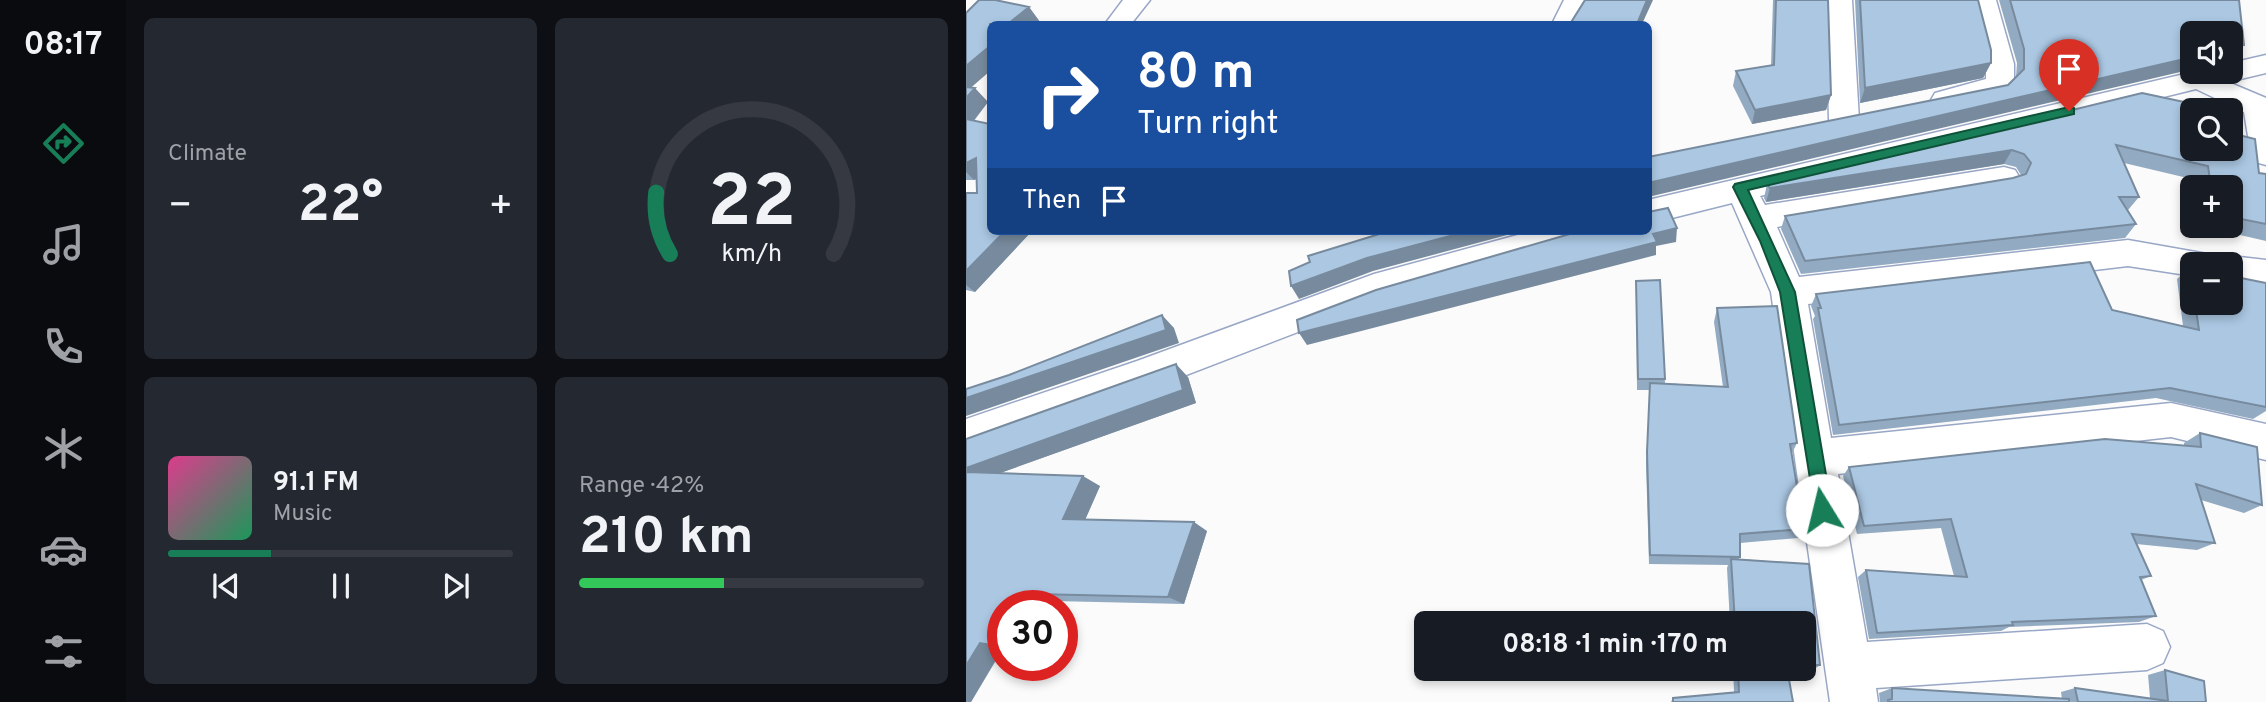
<!DOCTYPE html>
<meta charset="utf-8">
<style>
:root{--surface:#171b24;--page:#242831;--text:#f1f3f6;--muted:#9ea1a6;--line:#363941;--accent:#177e58}
body{margin:0;font-family:Overpass,sans-serif;background:var(--page);color:var(--text);height:100vh;display:flex;flex-direction:column;font-size:26px;white-space:nowrap}
*{box-sizing:border-box;margin:0}
p{font-size:23px;color:var(--muted)}
.icon{flex:none;width:38px;height:38px;fill:none;stroke:currentColor;stroke-width:2;stroke-linecap:round;stroke-linejoin:round}
.map{position:relative;flex:1;overflow:hidden}
.side{display:flex;flex-direction:column;gap:18px;padding:18px;background:#0d0f14;width:840px}
.side>*{flex:none}
.banner{position:absolute;left:21px;top:21px;width:665px;height:214px;border-radius:10px;box-shadow:0 4px 10px #0003;background:#1a4fa0;color:#fff;overflow:hidden}
.controls{position:absolute;left:1214px;top:21px;display:grid;gap:14px}
.controls a{display:grid;place-items:center;width:63px;height:63px;border-radius:10px;background:var(--surface);box-shadow:0 4px 10px #0003;font-size:35px}
.speed{position:absolute;left:21px;top:590px;display:flex;gap:14px;font-size:35px;font-weight:700;text-align:center}
.speed>*{display:grid;place-content:center;width:91px;height:91px;border-radius:50%;background:var(--surface);box-shadow:0 4px 10px #0003;line-height:1}
.speed .limit{border:10px solid #d22;background:#fff;color:#111}
.pin{position:absolute;display:grid;place-items:center;width:60px;height:60px;color:#fff;margin:-72px -30px;border-radius:50% 50% 50% 0;rotate:-45deg;box-shadow:0 0 7px #0007}
.pin .icon{rotate:45deg}
.me{position:absolute;width:77px;margin:-38px;rotate:351deg;stroke-linejoin:round;filter:drop-shadow(0 0 5px #0008)}
.turn{display:flex;align-items:center;gap:24px;height:147px;padding:0 35px;font-size:32px}
.turn .icon{width:91px;height:91px;stroke-width:2.5}
.turn b{display:block;font-size:49px;line-height:60px}
.then{display:flex;align-items:center;height:66px;padding:0 35px;background:#0003;gap:14px;font-size:26px}
.big{font-size:52px;font-weight:700;line-height:1.1}
.side .tile{flex:1;display:flex;flex-direction:column;justify-content:center;gap:10px;min-width:0;padding:0 24px;border-radius:10px;background:var(--page)}
.side .dial{align-items:center;gap:0}
.dial svg{height:182px;overflow:visible;fill:none;stroke:var(--line);stroke-width:7;stroke-linecap:round;text-anchor:middle}
.dial text{fill:var(--text);stroke:none}
.song{display:flex;align-items:center;gap:21px}
.cover{width:84px;height:84px;border-radius:10px;background:linear-gradient(135deg,hsl(330 70% 55%),hsl(150 70% 35%))}
.played{height:7px;border-radius:4px;background:linear-gradient(90deg,var(--accent) 30%,var(--line) 30%)}
.keys{display:flex;justify-content:space-around;direction:ltr}
.heat{display:flex;justify-content:space-between;align-items:center;font-size:38px;direction:ltr}
.charge{height:10px;border-radius:5px;background:linear-gradient(90deg,#34c759 42%,var(--line) 0)}
.side .tiles{flex:1;display:grid;gap:18px;grid-template-columns:repeat(2,1fr)}
.trip{position:absolute;left:448px;top:611px;width:402px;height:70px;border-radius:10px;background:var(--surface);box-shadow:0 4px 10px #0003;font-weight:700;line-height:70px;text-align:center}
main{display:flex;flex:1;min-height:0}
.dock{display:flex;flex-direction:column;width:126px;justify-content:space-around;align-items:center;background:#090b0e;color:var(--muted)}
.dock .icon{width:49px;height:49px}
.dock .selected{color:var(--accent)}
.dock b{font-size:32px;color:var(--text)}
.map>svg:first-child{display:block}
</style>
<main>
<nav class="dock">
<b>08:17</b>
<svg class="icon selected" aria-label="directions" viewBox="0 0 24 24"><path d="M12 3l9 9-9 9-9-9zM9 14v-3h6M13 9l2 2-2 2"/></svg>
<svg class="icon" aria-label="music" viewBox="0 0 24 24"><path d="M9 18V5l10-2v13"/><circle cx="6" cy="18" r="3"/><circle cx="16" cy="16" r="3"/></svg>
<svg class="icon" aria-label="phone" viewBox="0 0 24 24"><path d="M5 4h4l2 5-3 2q2 4 5 5l2-3 5 2v4C11 20 4 13 5 4z"/></svg>
<svg class="icon" aria-label="climate" viewBox="0 0 24 24"><path d="M12 3v18M4 7l16 10M4 17L20 7"/></svg>
<svg class="icon" aria-label="car" viewBox="0 0 24 24"><path d="M5 17H2v-5l4-1 3-4h7l3 4 3 1v5h-3M9 17h6M6 11h13"/><circle cx="7" cy="17" r="2"/><circle cx="17" cy="17" r="2"/></svg>
<svg class="icon" aria-label="filters" viewBox="0 0 24 24"><path d="M4 7h16M4 17h16"/><circle cx="9" cy="7" r="2"/><circle cx="15" cy="17" r="2"/></svg>
</nav>
<section class="side">
<div class="tiles">
<div class="tile"><p>Climate</p>
<div class="heat"><a>−</a><b class="big">22°</b><a>+</a></div>
</div>
<div class="tile dial"><svg viewBox="0 0 100 80">
<path d="M14 69A42 42 0 1 1 86 69"/>
<path d="M14 69A42 42 0 0 1 8 42" stroke="#177e58"/>
<text x="50" y="56" font-size="32" font-weight="700">22</text>
<text x="50" y="72" font-size="11">km/h</text>
</svg></div>
<div class="tile">
<div class="song"><i class="cover"></i><div><b>91.1 FM</b><p>Music</p></div></div>
<div class="played"></div>
<div class="keys"><svg class="icon" aria-label="previous" viewBox="0 0 24 24"><path d="M18 5L8 12l10 7zM5 5v14"/></svg><svg class="icon" aria-label="pause" viewBox="0 0 24 24"><path d="M8 5v14M16 5v14"/></svg><svg class="icon" aria-label="next" viewBox="0 0 24 24"><path d="M6 5l10 7-10 7zM19 5v14"/></svg></div>
</div>
<div class="tile"><p>Range · 42%</p><b class="big">210 km</b><div class="charge"></div></div>
</div>
</section>
<div class="map">
<svg width="1300" height="702" viewBox="0 0 1300 702">
<rect width="100%" height="100%" fill="#fbfbfb"/>
<g fill="none" stroke-linecap="round" stroke-linejoin="round">
<defs>
<path id="minor" d="M157,0H184L165,24H139Z
M598,0H624L612,24H586Z
M860,0H886L893,120L888,127L878,130L868,127L863,120Z
M1004,0H1030L1048,64V82C1035,102 991,113 969,107L965,100L969,93L1020,79V64Z
M1300,55V73L1262,82L1300,98V165L1289,162L1285,154L1278,112L1230,89L794,196L799,205L1038,167L1049,170L1054,178L1049,186L1038,189L811,227L833,277L1162,240L1247,255L1251,263L1265,256L1300,260V288L1265,283V264H1227V276L1162,266L842,304L865,438L1205,403L1300,424V460L1205,437L872,474L901,642L1181,624L1197,631L1204,647L1197,663L1181,670L910,688L912,702H864L805,292L766,203L682,224V200L1227,72H1265V63Z
M566,231H628L624,240L415,300L189,387L0,455V419L171,361L408,274Z"/>
</defs>
<use href="#minor" stroke="#99a7c6" stroke-width="3"/>
<use href="#minor" fill="#fff" fill-rule="evenodd"/>
</g>
<path fill="#93abc2" d="M807,0H862L865,95L860,110L786,124L767,86L770,71L805,65Z
M889,0H1012L1025,63L1017,78L894,103Z
M1033,0H1273L1266,60H1265V33L1042,85L1050,77L1051,63Z
M63,7L74,22L71,24H24L5,87L22,102L8,121L24,231H66L9,292L0,290V193H11V179L8,180H0V13Z
M1227,110L1293,173L1300,174V241L1235,226H1265V187H1230V180L1158,163L1173,197L1162,210L1170,224L1159,238L835,274L815,229L819,216L1047,178L1055,175L1050,167L1038,164L800,202L798,198L801,184Z
M1224,267L1227,268V303H1265L1300,283V411L1287,419L1190,398L867,435L847,319L849,316L845,306L850,294L1146,310L1217,326L1211,279Z
M694,280L699,383L757,387L748,322L751,308L811,306L831,443L825,455L838,529L832,538L774,543V557L773,559L843,564L854,665L846,671L821,670L827,702H705L707,698L768,692L767,668H838V623H764L761,568L762,565L683,564L680,463L684,390H671L670,281Z
M222,377L230,403L34,473L134,486L119,520L241,531L218,604L87,601L85,606H37V649L5,702L0,439Z
M1234,433L1296,505L1278,513L1235,500L1249,543L1231,550L1170,544L1185,576L1175,580L1190,616L1173,622L1043,627L1035,631L903,639L892,577L900,570L988,576L975,528L891,534L877,476L883,467L1218,446V443Z
M1199,670L1240,702H914L913,693L926,688L1096,699L1095,692L1109,688L1184,698L1182,675Z"/>
<path fill="#788b9e" d="M681,0H687L676,24H671Z
M63,7L74,22L71,24H42Z
M1278,45L1266,60H1265V48Z
M24,46V71L0,92V66Z
M1227,57V69L682,197V183Z
M1025,63L1017,78L894,103L899,88Z
M9,88L22,102L0,130V98Z
M865,95L860,110L786,124L789,110Z
M1046,150L1038,164L800,202L804,188Z
M10,158L24,172L8,180L0,172V163Z
M711,228L710,242L690,246V255L341,345L333,333Z
M39,231H66L9,292L0,285V271Z
M503,231H556L407,271L333,299L325,286L401,258Z
M196,315L208,328L213,343L0,416V398Z
M210,364L222,377L230,403L9,482L0,477V468Z
M117,476L134,486L115,529L97,519Z
M228,522L241,531L218,604L202,597Z
M68,594L87,601L85,606H61Z
M14,643L36,649L5,702H0V666Z"/>
<path fill="#abc7e2" stroke="#788b9e" stroke-width="2" d="M13,0H29L63,7L42,24H24V39L23,40H24V46L0,66V13Z
M619,0H681L671,24H604Z
M810,0H862L865,95L789,110L770,71L808,65Z
M894,0H1012L1025,50V63L899,88Z
M1044,0H1273L1278,45L1265,48V33H1227V57L682,183V157L1042,85L1058,69V49Z
M0,87L9,88L0,98Z
M1176,93L1251,109V110H1227V149H1265V133L1289,139L1293,173L1300,174V224L1265,217V187H1245L1242,166L1150,145L1173,197H1153L1170,224L839,261L819,216L1047,178L1060,174L1065,163L1058,154L1046,150L804,188L801,184Z
M0,119L24,124V231H39L0,271V193H11L10,158L0,163Z
M702,208L711,228L687,234L691,242L333,333L331,320L410,290L614,231H682V212Z
M423,231H503L401,258L325,286L323,271L344,262L342,256Z
M1124,262L1146,310L1233,330L1229,303H1265V276L1300,283V407L1204,388L873,425L852,308H855L850,294Z
M1224,267L1227,268V287Z
M694,280L699,379H672L670,281Z
M811,306L831,443L824,444L838,529L774,534V557L684,555L681,452L684,383L762,387L751,308Z
M196,315L200,330L0,398V389L43,375Z
M210,364L217,390L0,468V439Z
M1234,433L1291,447L1296,505L1230,484L1249,543L1166,534L1185,576L1174,577L1190,616L1046,622L1047,625L911,633L900,570L1001,577L985,519L898,526L883,467L1139,439L1235,447Z
M0,472L117,476L97,519L228,522L202,597L68,594L61,606H37V647L14,643L0,666Z
M765,559L843,564L854,665H838V623H769Z
M772,668H821L827,702H707V698L773,692Z
M1199,670L1238,681L1240,702H1112L1109,688L1202,701Z
M926,688L1103,699V702H922V700L926,699Z"/>
<path fill="#177e58" stroke="#0f5239" stroke-width="2" d="M1103,107L1108,108V114L782,190L829,292L866,510L863,516L856,519L850,516L814,292L794,241L767,187L769,184Z"/>
</svg>
<div class="controls">
<a><svg class="icon" aria-label="sound" viewBox="0 0 24 24"><path d="M4 9h4l5-4v14l-5-4H4zM17 9q2 3 0 6"/></svg></a>
<a><svg class="icon" aria-label="search" viewBox="0 0 24 24"><circle cx="10" cy="10" r="6"/><path d="M15 15l6 6"/></svg></a>
<a>+</a>
<a>−</a>
</div>
<div class="speed"><div class="limit">30</div></div>
<div class="pin" style="left:1103px;top:111px;background:#d93025"><svg class="icon" aria-label="arrive" viewBox="0 0 24 24"><path d="M6 21V4h12l-3 4 3 4H6"/></svg></div>
<svg class="me" style="left:856px;top:510px" viewBox="-20 -20 40 40"><circle r="19" fill="#fff"/><path d="M0-13L10 11 0 6-10 11z" fill="#177e58"/></svg>
<div class="trip">08:18 · 1 min · 170 m</div>
<div class="banner">
<div class="turn"><svg class="icon" aria-label="right" viewBox="0 0 24 24"><path d="M7 20v-9h11M14 6l5 5-5 5"/></svg><div><b>80 m</b>Turn right</div></div>
<div class="then">Then<svg class="icon" aria-label="arrive" viewBox="0 0 24 24"><path d="M6 21V4h12l-3 4 3 4H6"/></svg></div>
</div>
</div>
</main>
